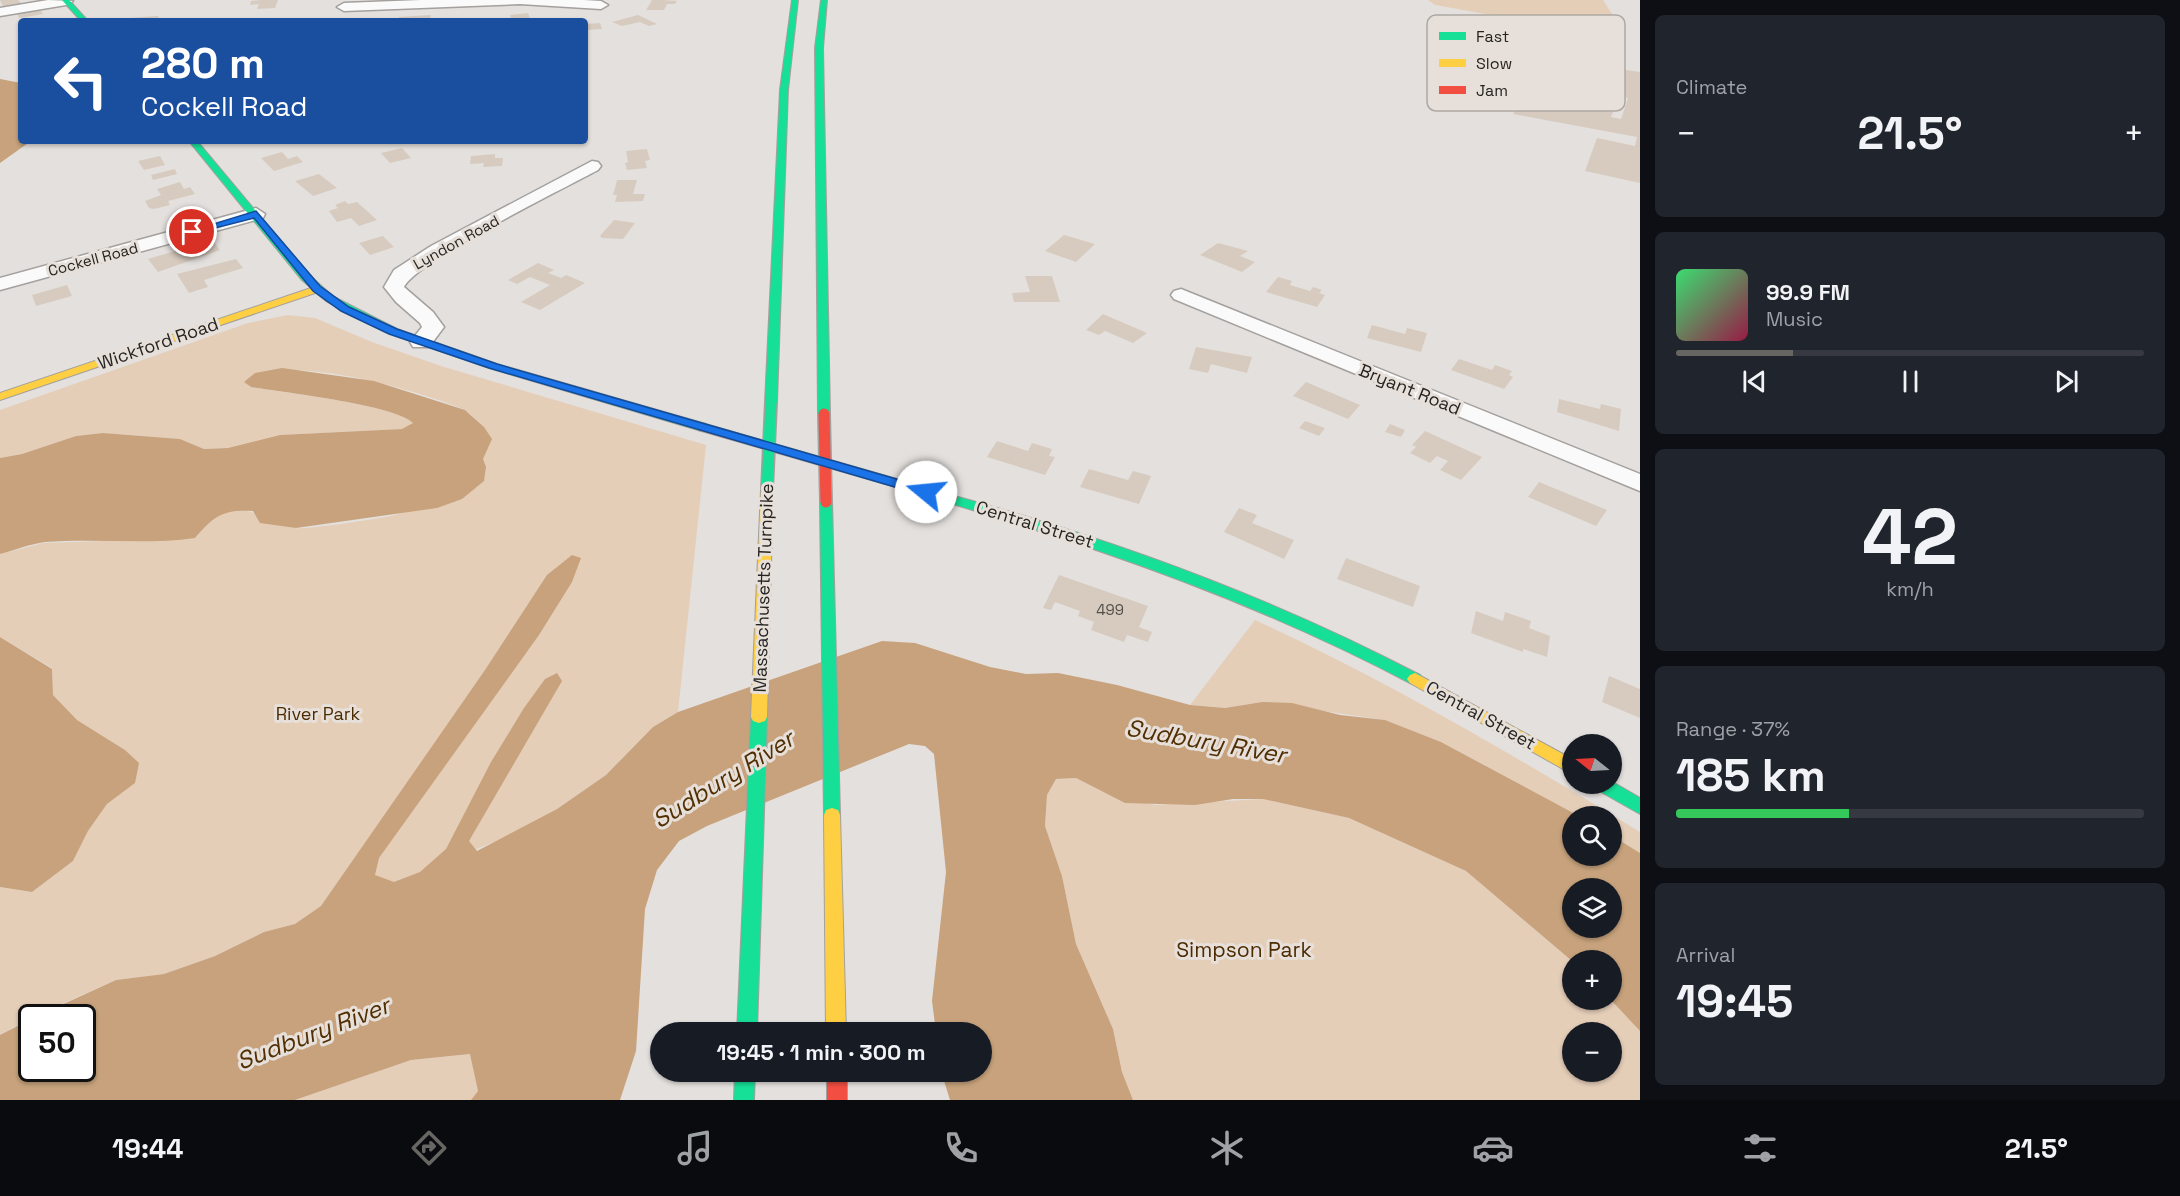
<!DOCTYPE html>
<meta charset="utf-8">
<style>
:root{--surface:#171b24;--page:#20242c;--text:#f1f3f6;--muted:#9ea1a6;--line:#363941;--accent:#686663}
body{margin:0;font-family:"Space Grotesk",sans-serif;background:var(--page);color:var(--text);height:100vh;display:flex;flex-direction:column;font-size:22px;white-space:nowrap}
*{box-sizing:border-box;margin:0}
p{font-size:20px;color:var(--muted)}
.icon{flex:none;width:33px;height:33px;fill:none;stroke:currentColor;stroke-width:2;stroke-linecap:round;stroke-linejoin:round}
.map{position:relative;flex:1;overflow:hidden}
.side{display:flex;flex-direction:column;gap:15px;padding:15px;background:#0d0f14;width:540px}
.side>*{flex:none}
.hud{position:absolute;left:18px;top:18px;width:570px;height:126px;border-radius:6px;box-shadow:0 2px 4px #0004;background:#1a4fa0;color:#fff;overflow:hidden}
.needle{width:39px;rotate:288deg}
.fabs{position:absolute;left:1562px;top:734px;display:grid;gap:12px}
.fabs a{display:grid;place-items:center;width:60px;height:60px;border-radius:50%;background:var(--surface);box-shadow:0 2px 4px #0004;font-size:30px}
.speed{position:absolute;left:18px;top:1004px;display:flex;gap:12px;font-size:30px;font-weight:700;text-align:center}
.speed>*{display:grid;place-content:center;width:78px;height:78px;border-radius:50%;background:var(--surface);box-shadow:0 2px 4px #0004;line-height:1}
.speed .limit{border:3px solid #111;border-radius:9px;background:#fff;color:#111}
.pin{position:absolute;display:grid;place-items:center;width:51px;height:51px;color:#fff;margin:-26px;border:3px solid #fff;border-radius:50%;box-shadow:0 2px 6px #0007}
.me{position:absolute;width:66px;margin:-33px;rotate:287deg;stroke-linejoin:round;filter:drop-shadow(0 0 4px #0008)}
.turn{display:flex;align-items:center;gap:21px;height:126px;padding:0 24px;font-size:27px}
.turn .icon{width:78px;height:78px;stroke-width:2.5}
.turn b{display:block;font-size:42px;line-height:51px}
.big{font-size:45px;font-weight:700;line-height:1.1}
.side .card{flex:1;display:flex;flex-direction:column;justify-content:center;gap:9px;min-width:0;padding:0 21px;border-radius:9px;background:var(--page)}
.side .dial{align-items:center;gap:0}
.dial b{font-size:78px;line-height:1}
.song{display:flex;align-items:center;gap:18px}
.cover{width:72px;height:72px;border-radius:9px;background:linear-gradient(135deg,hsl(140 70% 55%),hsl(340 70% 35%))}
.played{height:6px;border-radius:3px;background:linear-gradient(90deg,var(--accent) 25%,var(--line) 25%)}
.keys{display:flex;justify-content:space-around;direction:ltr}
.heat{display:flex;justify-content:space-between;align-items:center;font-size:33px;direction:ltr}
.charge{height:9px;border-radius:4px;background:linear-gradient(90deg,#34c759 37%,var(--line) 0)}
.trip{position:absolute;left:650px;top:1022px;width:342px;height:60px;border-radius:30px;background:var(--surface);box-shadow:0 2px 4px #0004;font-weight:700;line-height:60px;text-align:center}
.tabs{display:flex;height:96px;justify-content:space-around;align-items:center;background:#090b0e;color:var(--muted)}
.tabs .icon{width:42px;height:42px}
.tabs .selected{color:var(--accent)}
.tabs b{font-size:27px;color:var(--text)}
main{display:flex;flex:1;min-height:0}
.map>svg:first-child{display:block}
</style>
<main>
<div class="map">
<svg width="1640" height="1100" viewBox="0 0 1640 1100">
<rect width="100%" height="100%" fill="#e4e0dd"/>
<path fill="#e5ceb8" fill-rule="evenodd" d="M1428,0H1603L1625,34L1619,38L1435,5Z
M288,315L315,318L372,342L441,366L706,445L678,712L653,727L606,775L557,809L506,837L296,924L264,932L215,956L164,974L116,980L32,1017L0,1035V887L32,892L73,861L88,831L107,804L135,783L125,750L77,720L53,695L52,668L0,637V554L43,543L195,538C239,487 246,517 295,528C305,530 385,518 399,514C414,511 466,470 483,459L484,427C477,421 470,412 463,409C420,391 281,350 245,382L251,387C284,393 393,404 413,423L403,429L280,435L228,448L204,449L180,439L103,433L76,436L22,454L0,458V410L248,323Z
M1255,620C1388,681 1515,756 1640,832V853L1611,835V816H1579L1441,742L1385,720L1262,702L1225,708L1190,705Z
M1076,778L1099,790L1155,805L1263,799L1349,818L1466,871L1572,961V999H1610L1640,1031V1100H1133L1122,1072L1113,1029L1076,944L1062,876L1045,826L1047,795L1056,779ZM1572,1032H1611V1071H1572Z
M471,1054L478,1091L471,1100H295L411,1060Z"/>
<path fill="#c7a27c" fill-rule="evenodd" d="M0,79L21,83V141H31L0,163Z
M282,368L374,381L465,410L484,427L492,439L483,459L486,467L484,481L462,499L437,508L296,528L260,523L253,511C223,509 214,516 195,538C145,545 95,538 45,542C30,544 15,550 0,554V458L22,454L76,436L103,433L180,439L204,449L228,448L280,435L402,429L413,423C396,405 281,392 251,387L244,382L255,373Z
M572,555L581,558L572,582L539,635L379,858L375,875L394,882L420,872L446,849L491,762L524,708L545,679L557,673L562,681L469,841L477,851L557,809L606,775L653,727L678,712L882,641L915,643L990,667L1026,674L1058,673L1117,685L1190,705L1225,708L1262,702L1292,703L1340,715L1385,720L1441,742L1579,816H1572V855H1611V835L1640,853V1031L1610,999L1611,960L1572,961L1466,871L1349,818L1263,799H1233L1195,805L1125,803L1076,778L1056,779L1047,795L1045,826L1062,876L1076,944L1113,1029L1122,1072L1133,1100H950L941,1071H981V1032H936L932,1001L946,872L934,754L925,746L909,744L707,826L679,841L657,870L645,909L636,1051L620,1100H471L478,1091L470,1054L411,1060L295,1100H0V1035L31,1019L32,1068H82V1017H35L116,980L164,974L215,956L264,932L295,924L321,906L485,670L547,575ZM1572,888H1611V927H1572Z
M0,637L52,669L53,695L77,720L125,750L139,763L135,783L107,804L88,831L73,861L32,892L0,887Z"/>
<path fill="#d7cbbf" d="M0,0H18L22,4L4,8Z
M261,0H278L275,8L257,9L259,4L250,5L251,1Z
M652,0H661L677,1L675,4H667L664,10H646Z
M39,9L43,14L19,18L17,14Z
M528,13L531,21H512L510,15Z
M431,15L429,21H397L399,17Z
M638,15L657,24L649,26L640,22L622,26L612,22Z
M158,16L160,21H129V18Z
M600,23L602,29L585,30V24Z
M1558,65L1589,71L1592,65L1640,72V183L1585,171L1597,138L1635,146L1637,137L1513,114L1524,94L1613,112L1611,117L1621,119L1628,98L1551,80Z
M402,148L411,158L390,163L381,153Z
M647,149L650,160L645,161L647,168L627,170L625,163L628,162L626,151Z
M282,152L288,159L297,156L303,162L274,171L261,158Z
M495,154V158H503L502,166L483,167L484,163L470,164L471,156Z
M160,156L165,165L144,170L138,161Z
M175,169L177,174L153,180L151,175Z
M319,174L337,188L313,196L295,181Z
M617,180H637L633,194H645L643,201L615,202L617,195H613Z
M180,182L184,189L190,187L195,194L168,201L170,205L154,209L149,208L145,201L161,195L157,189Z
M345,201L348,204L357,202L377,220L359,226L351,218L337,222L329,211L338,208L335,205Z
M614,220L635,223L623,239L602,238L600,236Z
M1064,235L1095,244L1076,262L1045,251Z
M383,236L394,247L370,255L359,243Z
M212,240L220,250L158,272L148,259Z
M1218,243L1248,251L1240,256L1255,262L1242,272L1200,255Z
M236,259L243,268L204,280L208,287L189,293L177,274Z
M538,263L554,270L548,273L561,278L566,275L585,283L540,310L521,302L550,285L530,277L517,284L508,280Z
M1025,276H1052L1060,302H1014L1012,293L1030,292Z
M1278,277L1292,281L1290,285L1310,291L1313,287L1322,290L1319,293L1325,295L1317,307L1266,292Z
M67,285L72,296L36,306L32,295Z
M1103,314L1147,333L1133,343L1105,331L1099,335L1086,330Z
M1372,325L1405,334L1407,328L1427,333L1421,352L1367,338Z
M1196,347L1252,357L1247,373L1211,364L1208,373L1189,369Z
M1459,359L1492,370L1495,365L1512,371L1509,375L1513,377L1504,389L1451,370Z
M1306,382L1360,405L1348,419L1293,396Z
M1559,399L1600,409L1601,404L1621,409L1619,431L1557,412Z
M1305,421L1325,428L1319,436L1299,428Z
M1390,424L1405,430L1401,437L1385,432Z
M1425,431L1482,457L1461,480L1440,470L1448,461L1437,456L1430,463L1410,453L1416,447L1412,445Z
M997,441L1028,451L1032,443L1052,449L1049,456L1055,457L1045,475L987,457Z
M1089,469L1128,480L1133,471L1151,476L1139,504L1080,487Z
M1539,482L1607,510L1596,526L1528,497Z
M1239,508L1257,515L1252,523L1294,540L1284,559L1224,532Z
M1346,558L1420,586L1413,607L1337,579Z
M1059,575L1148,606L1139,627L1152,632L1148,642L1127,635L1124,642L1091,630L1094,622L1078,616L1080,611L1055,602L1051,610L1043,608Z
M1476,611L1503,621L1505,612L1531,621L1529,628L1550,636L1547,657L1523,649V652L1471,633Z
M1609,676L1640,689V718L1602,702Z"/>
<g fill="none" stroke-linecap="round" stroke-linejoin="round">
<defs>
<path id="street" d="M48,0L73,1L66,5L0,16V8Z
M421,0H584L601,1L608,5L601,9L520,4L344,11L337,7L344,3Z
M592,161L598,162L601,166L598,170C563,189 418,260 404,287L433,312L444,327L429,347H413L410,342L422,327L420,323L396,302L384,287L394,270L431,246Z
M256,208L265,214L263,218L0,290V278Z
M1181,289L1640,474V491L1174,299L1171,295L1174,291Z"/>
<path id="fast" d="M62,0H69L88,21H81Z
M792,0H798L788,90L777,402L771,405L765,402L780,90Z
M821,0H827L823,48L830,414L824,418L818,414L815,48Z
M189,141H197L310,276L334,297L397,329L497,364L706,424L708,427L702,431L698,430L489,368L389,333L326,301L302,280Z
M951,495C1113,539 1271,597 1420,675L1423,679L1420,683L1415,685L1410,683C1260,604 1109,551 946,502L945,499Z
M826,498L832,502L840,815L838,820L832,822L826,820L824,815L820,502Z
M759,711L765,713L767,717L757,1032H737L751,717L753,713Z
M1611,781L1640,798V814L1594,788L1592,783H1611Z
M735,1071H755L754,1100H734Z"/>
<path id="slow" d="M317,286L321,287V291L0,400V393Z
M767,486L773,490L767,717L765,721L759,723L753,721L751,717L761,490Z
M1415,673L1572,759V774L1410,683L1407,679L1410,675Z
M832,808L838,810L840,815L846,1032H826L824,815L826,810Z"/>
<path id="jam" d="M702,423L956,496L957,499L951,503L698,430L696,427L698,424Z
M827,1071H847V1100H827Z"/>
</defs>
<use href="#street" stroke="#a3a09e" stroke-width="3"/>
<use href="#fast" stroke="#a3a09e" stroke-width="2"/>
<use href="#slow" stroke="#a3a09e" stroke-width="2"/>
<use href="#jam" stroke="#a3a09e" stroke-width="2"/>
<use href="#street" fill="#fbfafa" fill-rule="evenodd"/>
<use href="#fast" fill="#16e098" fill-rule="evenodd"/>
<use href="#slow" fill="#ffcf43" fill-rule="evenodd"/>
<use href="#jam" fill="#f24e42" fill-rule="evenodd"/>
<defs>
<path id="fast-bridge" d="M767,490L771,402"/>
<path id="jam-bridge" d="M824,414L826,502"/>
</defs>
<use href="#fast-bridge" stroke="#a3a09e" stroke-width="14" stroke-linecap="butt"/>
<use href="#jam-bridge" stroke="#a3a09e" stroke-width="14" stroke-linecap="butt"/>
<use href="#fast-bridge" stroke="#16e098" stroke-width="11"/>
<use href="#jam-bridge" stroke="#f24e42" stroke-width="11"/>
</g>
<path fill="#1a73e8" stroke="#114b97" stroke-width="1.5" d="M256,211L320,286L349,307L397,329L497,364L931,489L933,492L926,496L922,495L489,368L389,334L341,311L313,291L254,218L192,234L187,232Z"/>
<g text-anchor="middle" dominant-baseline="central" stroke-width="6" stroke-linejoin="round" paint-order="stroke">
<g font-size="15" fill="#262421" stroke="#e7e0da">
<text transform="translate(456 242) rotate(-29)">Lyndon Road</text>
<text transform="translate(93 259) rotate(-15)">Cockell Road</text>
</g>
<g font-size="15" fill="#524e48">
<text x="1110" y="609">499</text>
</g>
<g font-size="18" fill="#262421" stroke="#e7e0da">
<text transform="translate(158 343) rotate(-19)">Wickford Road</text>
<text transform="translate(1410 389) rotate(22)">Bryant Road</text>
<text transform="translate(1035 524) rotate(17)">Central Street</text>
<text transform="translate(763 588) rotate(-88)">Massachusetts Turnpike</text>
<text transform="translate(1481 715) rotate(29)">Central Street</text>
</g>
<g font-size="18" fill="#4d2b00" stroke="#e7e0da">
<text x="318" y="713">River Park</text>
</g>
<g font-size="21" fill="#4d2b00" stroke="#e7e0da">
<text x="1244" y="949">Simpson Park</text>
</g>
<g font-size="24" font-style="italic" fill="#512f03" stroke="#e7e0da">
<text transform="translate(1206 741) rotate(10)">Sudbury River</text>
<text transform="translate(723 779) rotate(-32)">Sudbury River</text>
<text transform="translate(313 1033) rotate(-21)">Sudbury River</text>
</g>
</g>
<rect x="1427" y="15" width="198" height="96" rx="9" fill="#e7e0da" stroke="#ada8a2" stroke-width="1.5"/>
<rect x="1439" y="32" width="27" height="8" fill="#16e098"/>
<rect x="1439" y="59" width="27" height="8" fill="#ffcf43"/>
<rect x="1439" y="86" width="27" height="8" fill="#f24e42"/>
<g font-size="16" fill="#262421">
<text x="1476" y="42">Fast</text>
<text x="1476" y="69">Slow</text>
<text x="1476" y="96">Jam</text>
</g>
</svg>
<div class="fabs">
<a><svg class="needle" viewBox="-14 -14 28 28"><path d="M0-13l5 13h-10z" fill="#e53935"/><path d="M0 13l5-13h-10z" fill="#9ea1a6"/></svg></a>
<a><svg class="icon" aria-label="search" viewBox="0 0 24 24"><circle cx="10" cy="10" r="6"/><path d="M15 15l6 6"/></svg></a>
<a><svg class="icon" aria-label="layers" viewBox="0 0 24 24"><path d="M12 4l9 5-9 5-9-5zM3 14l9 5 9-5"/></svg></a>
<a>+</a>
<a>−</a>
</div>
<div class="speed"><div class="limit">50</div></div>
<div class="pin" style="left:192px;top:232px;background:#d93025"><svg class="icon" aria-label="arrive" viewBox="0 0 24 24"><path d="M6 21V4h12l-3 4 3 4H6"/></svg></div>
<svg class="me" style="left:926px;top:492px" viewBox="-20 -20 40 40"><circle r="19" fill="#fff"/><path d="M0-13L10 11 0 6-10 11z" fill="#1a73e8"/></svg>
<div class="trip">19:45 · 1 min · 300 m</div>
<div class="hud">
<div class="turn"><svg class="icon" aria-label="left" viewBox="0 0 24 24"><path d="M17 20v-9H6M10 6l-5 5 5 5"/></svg><div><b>280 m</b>Cockell Road</div></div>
</div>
</div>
<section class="side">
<div class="card"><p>Climate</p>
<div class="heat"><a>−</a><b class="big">21.5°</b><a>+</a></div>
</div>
<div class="card">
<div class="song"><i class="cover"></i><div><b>99.9 FM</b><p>Music</p></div></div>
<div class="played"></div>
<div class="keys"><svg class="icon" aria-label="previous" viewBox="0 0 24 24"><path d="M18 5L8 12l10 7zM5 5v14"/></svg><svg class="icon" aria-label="pause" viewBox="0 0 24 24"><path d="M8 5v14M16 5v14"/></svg><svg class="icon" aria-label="next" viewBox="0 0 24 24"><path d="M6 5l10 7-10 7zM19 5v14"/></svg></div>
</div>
<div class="card dial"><b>42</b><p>km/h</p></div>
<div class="card"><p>Range · 37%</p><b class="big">185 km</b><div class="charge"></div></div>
<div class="card"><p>Arrival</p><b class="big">19:45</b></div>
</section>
</main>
<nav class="tabs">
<b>19:44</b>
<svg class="icon selected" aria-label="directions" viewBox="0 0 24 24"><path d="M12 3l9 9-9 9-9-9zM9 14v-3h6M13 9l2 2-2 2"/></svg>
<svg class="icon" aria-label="music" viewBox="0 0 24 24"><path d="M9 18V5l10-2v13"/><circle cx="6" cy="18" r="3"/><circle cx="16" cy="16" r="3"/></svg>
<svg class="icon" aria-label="phone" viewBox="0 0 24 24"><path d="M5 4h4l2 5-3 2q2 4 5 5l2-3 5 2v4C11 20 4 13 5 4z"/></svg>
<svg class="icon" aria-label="climate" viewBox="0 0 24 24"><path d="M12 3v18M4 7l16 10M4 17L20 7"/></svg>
<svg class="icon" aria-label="car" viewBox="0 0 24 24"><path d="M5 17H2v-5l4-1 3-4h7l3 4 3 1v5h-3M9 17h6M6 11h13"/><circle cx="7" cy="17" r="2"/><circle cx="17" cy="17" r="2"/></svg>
<svg class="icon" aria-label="filters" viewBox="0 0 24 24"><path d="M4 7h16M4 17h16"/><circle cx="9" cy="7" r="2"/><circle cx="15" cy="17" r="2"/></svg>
<b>21.5°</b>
</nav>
